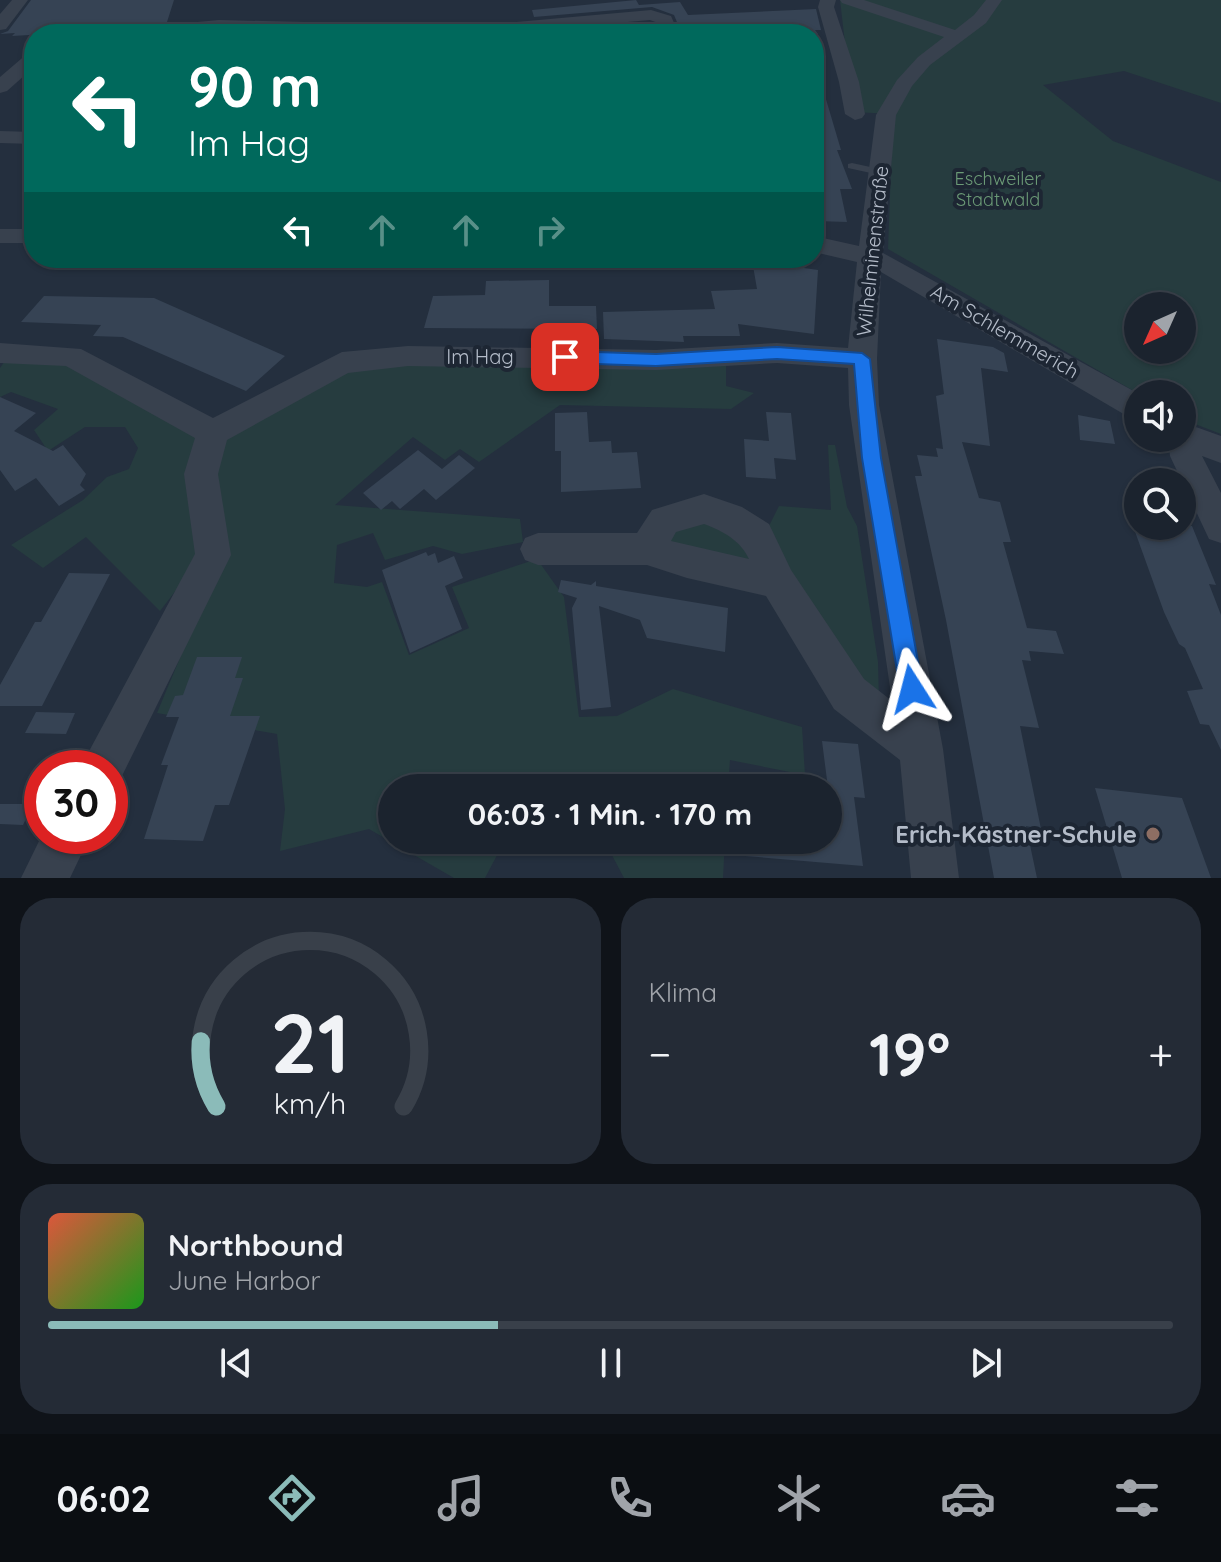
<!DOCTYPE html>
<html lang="de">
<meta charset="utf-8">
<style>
:root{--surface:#1b232e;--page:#242b36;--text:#f1f3f6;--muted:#a0a4aa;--line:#39404a;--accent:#8bbbb9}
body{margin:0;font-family:Quicksand,sans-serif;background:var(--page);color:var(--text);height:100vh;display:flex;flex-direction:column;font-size:30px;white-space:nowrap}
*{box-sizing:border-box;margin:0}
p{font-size:26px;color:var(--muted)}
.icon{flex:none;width:44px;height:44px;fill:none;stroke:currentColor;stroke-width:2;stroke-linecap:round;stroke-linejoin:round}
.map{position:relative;height:878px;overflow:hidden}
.panel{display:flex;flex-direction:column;gap:20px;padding:20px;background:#0f1319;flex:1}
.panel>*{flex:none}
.guide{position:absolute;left:24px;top:24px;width:800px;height:244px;border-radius:32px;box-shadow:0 2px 6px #0004,0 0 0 2px var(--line);background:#00695c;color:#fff;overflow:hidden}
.needle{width:52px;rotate:225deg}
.controls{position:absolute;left:1124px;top:292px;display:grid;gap:16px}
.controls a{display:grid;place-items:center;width:72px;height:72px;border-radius:50%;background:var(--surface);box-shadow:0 2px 6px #0004,0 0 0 2px var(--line);font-size:40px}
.speed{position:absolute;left:24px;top:750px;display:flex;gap:16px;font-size:40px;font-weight:700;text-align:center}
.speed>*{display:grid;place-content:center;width:104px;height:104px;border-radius:50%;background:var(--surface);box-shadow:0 2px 6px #0004,0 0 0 2px var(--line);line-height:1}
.speed .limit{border:12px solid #d22;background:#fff;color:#111}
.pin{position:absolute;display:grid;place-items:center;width:68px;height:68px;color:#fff;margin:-34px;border-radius:16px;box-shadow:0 4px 12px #0006}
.me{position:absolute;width:88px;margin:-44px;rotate:351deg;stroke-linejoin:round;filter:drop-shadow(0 0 6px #0008)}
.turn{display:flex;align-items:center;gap:28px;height:168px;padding:0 32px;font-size:36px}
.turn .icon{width:104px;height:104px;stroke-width:2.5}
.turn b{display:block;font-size:56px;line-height:68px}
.lanes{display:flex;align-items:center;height:76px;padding:0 32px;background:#0003;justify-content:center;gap:40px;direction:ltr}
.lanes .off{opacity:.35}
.big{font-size:60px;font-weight:800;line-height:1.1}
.panel .widget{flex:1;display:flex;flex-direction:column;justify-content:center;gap:12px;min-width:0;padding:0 28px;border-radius:32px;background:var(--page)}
.panel .dial{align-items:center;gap:0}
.dial svg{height:208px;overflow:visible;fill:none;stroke:var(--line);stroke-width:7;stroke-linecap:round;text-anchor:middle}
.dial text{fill:var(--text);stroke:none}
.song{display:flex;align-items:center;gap:24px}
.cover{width:96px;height:96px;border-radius:12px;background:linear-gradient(135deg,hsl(10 70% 55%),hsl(120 70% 35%))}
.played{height:8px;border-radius:4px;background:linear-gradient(90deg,var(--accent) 40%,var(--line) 40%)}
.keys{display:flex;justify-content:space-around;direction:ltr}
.heat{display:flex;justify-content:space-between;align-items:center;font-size:44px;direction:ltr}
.panel .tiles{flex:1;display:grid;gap:20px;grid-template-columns:1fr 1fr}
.widget:last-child{grid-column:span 2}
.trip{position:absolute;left:378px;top:774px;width:464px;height:80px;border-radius:40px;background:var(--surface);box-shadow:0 2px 6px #0004,0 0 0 2px var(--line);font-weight:800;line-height:80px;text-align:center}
.tabs{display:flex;height:128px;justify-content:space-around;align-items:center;background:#0b0e12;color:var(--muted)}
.tabs .icon{width:56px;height:56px}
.tabs .selected{color:var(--accent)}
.tabs b{font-size:36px;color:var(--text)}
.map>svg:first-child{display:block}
</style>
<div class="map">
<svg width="1221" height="878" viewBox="0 0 1221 878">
<rect width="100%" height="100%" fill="#242f3e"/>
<path fill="#263c3f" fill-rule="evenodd" d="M840,0H1221V103L1124,71L1043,85L1113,141L1221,182V434L1182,419V394H1139L888,249L893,114L853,112ZM1138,306H1182V350H1138Z
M7,358L64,362L199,437L197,563L160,611L86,537L43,568L11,545L83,500L107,477L129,469L138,448L125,427H85L48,451L34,430L58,409L11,392L0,397V368Z
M524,361L726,366V386L754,393L731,409L560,405L479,462L460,449L445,460L413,437L335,505L520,519L523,542L462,554L433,546L385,560L373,533L337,545L334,583L367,587L382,582L409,655L469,628L452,587L537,559L564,597L579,717L617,716L673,689L802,727L805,775L730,760L728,788H392V840H505L485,878H454L369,829L280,851L285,809L277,734L157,713L224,552L217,508L218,435L344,366Z
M828,445H835L847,507L857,526L878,662L879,700L862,690L765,534L779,506L831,510Z
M711,517L763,566L669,548L671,535L683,520Z
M604,840H725L723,878H624Z"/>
<path fill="#364354" d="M31,0H174L167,22L122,26L115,30L12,36L15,33L0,34L8,31Z
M636,0L639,5L680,2L688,15L816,9L821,30H815L818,34H682L674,15L652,7L534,17L532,10Z
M650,23L656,29L643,30L645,34L539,33Z
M820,79L841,150H837L852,189H840L847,222L816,221L814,212V80Z
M771,261H802L804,268L818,270L814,334L738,324L740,336H683L684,342L604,339L603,312L715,309L711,291L757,289L753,266L770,268Z
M549,280V306H596L597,329L424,328L433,296L485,295L486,281Z
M44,296L154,298L285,356L246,391L123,337L93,336L101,325L21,322Z
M937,339L993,347L1004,353L1008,372L981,368L990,446L962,442L979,498L1000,502L1011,542H1003L1027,628L1056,631L1064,654L1029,651L1031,661L1022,660L1039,728L1020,726L1041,829L1026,826L1037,878H994L946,620L915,476H922L917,455L938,457L936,448L943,449L936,396L944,394Z
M0,397L36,413L14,431L53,451L63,445L86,474L80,485L85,490L59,506L36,478L15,491L0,470Z
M587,412L589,442L611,441L612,453L637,452L641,488L561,492V451H555V413Z
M766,412L791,413L796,460L774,458L776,479L746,477L744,439L769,441Z
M1078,415L1110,421L1115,444L1080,440Z
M418,450L442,469L459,455L475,468L436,500L424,489L400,509L392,501L381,510L363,493Z
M1133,526H1192L1216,585L1209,584L1221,615V750L1209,725L1200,724L1187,691L1203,689L1185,648L1179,644L1164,612Z
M426,552L428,556L435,553L438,563L454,556L463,578L445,586L462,629L410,653L382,570Z
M69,573L110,574L42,706H0V685L35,622H41Z
M561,580L591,585L596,581V586L728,608L725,652L647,638L640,620L599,606L611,707L581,710L572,608L577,598L558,592Z
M197,657H242L235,678H243L230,716H260L229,805H215L203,841L144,839L168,765H161L179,717H166L175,696L183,695Z
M36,712L75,713L66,734L25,733Z
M822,741L858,744L865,798L854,797L863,866L745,856V840H828V788Z
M1095,788L1182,798L1211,878H1122Z
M0,804H33L23,825L0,824Z"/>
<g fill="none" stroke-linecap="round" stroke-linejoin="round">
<path fill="#38414e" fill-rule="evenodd" d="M852,163L884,170L886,172L880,175L848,168V164Z"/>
<path fill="#38414e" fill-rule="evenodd" d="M12,0H28L6,29L0,30V14Z
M820,0H836L834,7L859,82L865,114L862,118L855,120L845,114L839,82L818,7Z
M840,0H864L955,30L974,15L986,0H1002L986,23L930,65L912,86L896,115L883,253L1139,394L1138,420L1127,416L881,272L877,359L879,405L943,749L959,878H911L900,760L834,709L766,596L687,578L647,565H538L525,560L520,549L525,538L538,533H637L652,510L704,494L742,507L769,524L791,570L864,679L892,701L849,405L848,368L777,363L656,370L408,366L348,373L227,440L218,474L231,555L118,784L110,787V768H80L195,554L184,474L195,438L66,366L0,363V343L81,349L213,418L342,352L408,346L656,350L777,343L848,348L857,262L814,252V236L859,246L876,115L897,80L918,57L944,37L842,3ZM704,524C723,531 740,540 749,559L671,541L676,532Z
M651,10L671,16L679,34H661L658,23L650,20L494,34L219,30L113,34L122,29L219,20L470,26Z
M34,52V67L7,91L0,93V77L28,53Z
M0,131L34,132V144L0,143Z
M0,229H34V243H0Z
M1182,422L1221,436V463L1202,456L1221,493V543L1209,539L1170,456L1168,438H1182Z
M42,835L90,836L70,878H21Z"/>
</g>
<path fill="#1a73e8" stroke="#114b97" stroke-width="2" d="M777,347L862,353L870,359L881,458L923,689L920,697L912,701L903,697L900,689L862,458L854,364L777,359L656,366L565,363L557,357L565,351L656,354Z"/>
<circle fill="#8d6e63" stroke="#1d2633" stroke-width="3" cx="1153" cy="834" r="8"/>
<g text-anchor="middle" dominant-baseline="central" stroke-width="8" stroke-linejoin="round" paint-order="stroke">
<g font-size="18" fill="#6b9a76" stroke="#1d2633">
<text x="998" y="178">Eschweiler<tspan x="998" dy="21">Stadtwald</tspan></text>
</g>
<g font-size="20" fill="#b4bcc9" stroke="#1d2633">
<text transform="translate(872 251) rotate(-84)">Wilhelminenstraße</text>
<text transform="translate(1005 331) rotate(30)">Am Schlemmerich</text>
<text x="480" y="356">Im Hag</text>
</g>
<g font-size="24" font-weight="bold" fill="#b4bcc9" stroke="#1d2633" text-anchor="end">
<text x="1137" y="834">Erich-Kästner-Schule</text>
</g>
</g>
</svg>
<div class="controls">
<a><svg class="needle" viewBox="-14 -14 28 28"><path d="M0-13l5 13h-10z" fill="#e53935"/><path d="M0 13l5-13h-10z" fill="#a0a4aa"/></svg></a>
<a><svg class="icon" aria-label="sound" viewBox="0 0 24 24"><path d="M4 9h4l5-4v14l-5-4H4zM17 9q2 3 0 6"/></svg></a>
<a><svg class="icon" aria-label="search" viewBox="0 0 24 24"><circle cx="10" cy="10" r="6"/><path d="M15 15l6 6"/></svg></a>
</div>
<div class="speed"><div class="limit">30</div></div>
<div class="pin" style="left:565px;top:357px;background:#d93025"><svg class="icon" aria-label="arrive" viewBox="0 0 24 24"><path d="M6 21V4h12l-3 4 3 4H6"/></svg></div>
<svg class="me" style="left:912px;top:689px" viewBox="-20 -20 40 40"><path d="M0-17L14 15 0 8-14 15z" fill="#1a73e8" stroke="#fff" stroke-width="4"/></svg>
<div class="trip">06:03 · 1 Min. · 170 m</div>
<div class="guide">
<div class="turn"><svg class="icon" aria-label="left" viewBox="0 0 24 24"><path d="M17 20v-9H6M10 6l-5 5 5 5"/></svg><div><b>90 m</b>Im Hag</div></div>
<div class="lanes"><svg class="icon" aria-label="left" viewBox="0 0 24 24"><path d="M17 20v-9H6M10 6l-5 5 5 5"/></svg><svg class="icon off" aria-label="ahead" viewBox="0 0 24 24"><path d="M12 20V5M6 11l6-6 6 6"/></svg><svg class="icon off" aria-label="ahead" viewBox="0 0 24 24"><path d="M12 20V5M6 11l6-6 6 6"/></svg><svg class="icon off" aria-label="right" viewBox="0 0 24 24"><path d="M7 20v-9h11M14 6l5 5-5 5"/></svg></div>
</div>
</div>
<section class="panel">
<div class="tiles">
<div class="widget dial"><svg viewBox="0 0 100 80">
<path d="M14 69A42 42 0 1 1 86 69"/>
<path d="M14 69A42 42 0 0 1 8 44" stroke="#8bbbb9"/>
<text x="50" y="56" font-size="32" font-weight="700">21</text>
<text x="50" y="72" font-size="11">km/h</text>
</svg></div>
<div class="widget"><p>Klima</p>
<div class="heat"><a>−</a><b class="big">19°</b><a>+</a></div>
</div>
<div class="widget">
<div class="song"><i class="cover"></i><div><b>Northbound</b><p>June Harbor</p></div></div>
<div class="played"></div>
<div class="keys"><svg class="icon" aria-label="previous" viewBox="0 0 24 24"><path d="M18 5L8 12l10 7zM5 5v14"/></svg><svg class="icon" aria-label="pause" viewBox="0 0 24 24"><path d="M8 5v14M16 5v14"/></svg><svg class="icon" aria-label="next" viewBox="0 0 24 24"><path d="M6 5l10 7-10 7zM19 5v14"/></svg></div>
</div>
</div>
</section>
<nav class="tabs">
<b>06:02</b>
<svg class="icon selected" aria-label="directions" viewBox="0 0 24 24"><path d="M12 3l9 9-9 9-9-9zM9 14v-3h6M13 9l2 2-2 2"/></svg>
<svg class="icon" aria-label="music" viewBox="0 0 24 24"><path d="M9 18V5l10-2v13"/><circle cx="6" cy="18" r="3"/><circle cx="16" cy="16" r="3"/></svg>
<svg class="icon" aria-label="phone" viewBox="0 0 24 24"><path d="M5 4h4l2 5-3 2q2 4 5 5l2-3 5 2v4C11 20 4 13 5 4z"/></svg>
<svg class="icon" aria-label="climate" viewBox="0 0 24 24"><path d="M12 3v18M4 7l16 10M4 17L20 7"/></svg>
<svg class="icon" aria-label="car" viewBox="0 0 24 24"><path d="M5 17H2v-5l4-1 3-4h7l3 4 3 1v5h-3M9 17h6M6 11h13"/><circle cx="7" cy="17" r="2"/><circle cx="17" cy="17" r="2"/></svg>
<svg class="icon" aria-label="filters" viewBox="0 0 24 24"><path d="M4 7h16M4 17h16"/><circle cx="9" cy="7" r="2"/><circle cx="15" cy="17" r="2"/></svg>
</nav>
